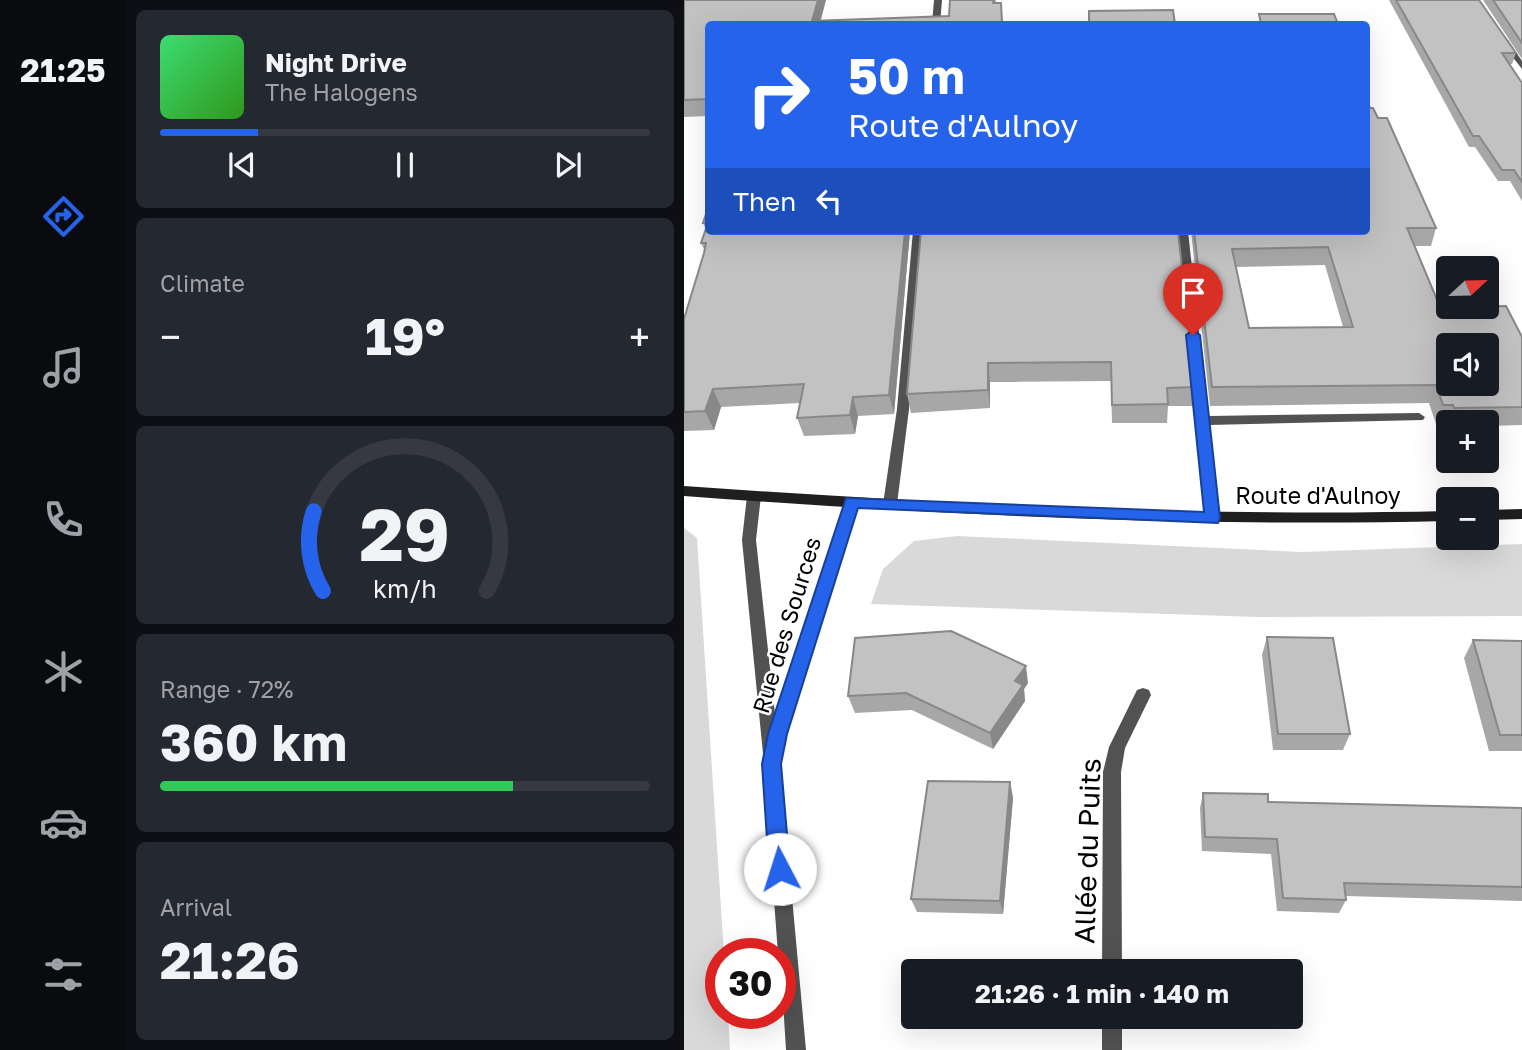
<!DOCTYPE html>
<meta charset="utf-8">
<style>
:root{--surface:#171b24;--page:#242831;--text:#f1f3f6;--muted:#9ea1a6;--line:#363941;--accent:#2563eb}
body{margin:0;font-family:"Golos Text",sans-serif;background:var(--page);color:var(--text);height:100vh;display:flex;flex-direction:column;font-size:26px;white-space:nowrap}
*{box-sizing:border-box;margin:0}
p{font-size:23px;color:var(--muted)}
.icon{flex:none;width:38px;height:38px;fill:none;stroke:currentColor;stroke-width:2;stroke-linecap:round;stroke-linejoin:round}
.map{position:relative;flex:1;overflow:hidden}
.sheet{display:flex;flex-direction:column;gap:10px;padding:10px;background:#0d0f14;width:558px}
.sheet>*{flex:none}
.hud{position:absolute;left:21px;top:21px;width:665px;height:214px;border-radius:7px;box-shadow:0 7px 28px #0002;background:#2563eb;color:#fff;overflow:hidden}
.needle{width:46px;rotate:68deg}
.buttons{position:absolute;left:752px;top:256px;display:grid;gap:14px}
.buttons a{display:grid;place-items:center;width:63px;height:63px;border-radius:7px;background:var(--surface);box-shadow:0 7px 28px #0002;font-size:35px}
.speed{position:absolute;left:21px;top:938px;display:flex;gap:14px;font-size:35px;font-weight:700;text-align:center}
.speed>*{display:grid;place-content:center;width:91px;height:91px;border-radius:50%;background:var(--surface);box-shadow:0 7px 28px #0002;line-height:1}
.speed .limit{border:10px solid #d22;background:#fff;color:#111}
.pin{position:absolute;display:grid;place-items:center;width:60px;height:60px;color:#fff;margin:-72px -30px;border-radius:50% 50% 50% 0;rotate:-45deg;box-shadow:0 0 7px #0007}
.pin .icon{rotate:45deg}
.me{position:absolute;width:77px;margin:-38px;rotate:355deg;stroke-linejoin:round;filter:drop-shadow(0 0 5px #0008)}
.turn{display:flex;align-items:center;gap:24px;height:147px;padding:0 28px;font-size:32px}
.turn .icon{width:91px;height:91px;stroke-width:2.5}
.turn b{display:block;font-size:49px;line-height:60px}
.then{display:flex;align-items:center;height:66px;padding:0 28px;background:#0003;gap:14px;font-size:26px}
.big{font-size:52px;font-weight:700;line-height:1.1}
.sheet .widget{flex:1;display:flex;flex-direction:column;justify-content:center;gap:10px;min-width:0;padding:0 24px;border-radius:10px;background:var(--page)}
.sheet .dial{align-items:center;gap:0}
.dial svg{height:182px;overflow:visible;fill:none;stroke:var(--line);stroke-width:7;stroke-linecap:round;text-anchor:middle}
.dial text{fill:var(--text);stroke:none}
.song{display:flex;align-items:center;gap:21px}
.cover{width:84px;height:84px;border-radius:10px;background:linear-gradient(135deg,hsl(140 70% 55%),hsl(110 70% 35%))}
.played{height:7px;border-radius:4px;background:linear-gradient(90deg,var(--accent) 20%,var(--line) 20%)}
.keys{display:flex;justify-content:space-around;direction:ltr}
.heat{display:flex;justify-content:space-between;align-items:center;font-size:38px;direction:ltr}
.charge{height:10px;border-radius:5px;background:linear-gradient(90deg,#34c759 72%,var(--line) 0)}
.trip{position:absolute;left:217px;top:959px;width:402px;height:70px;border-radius:7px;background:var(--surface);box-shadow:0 7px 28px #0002;font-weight:700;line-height:70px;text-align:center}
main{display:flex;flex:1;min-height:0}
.menu{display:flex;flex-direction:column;width:126px;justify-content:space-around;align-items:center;background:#090b0e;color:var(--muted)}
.menu .icon{width:49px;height:49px}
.menu .active{color:var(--accent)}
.menu b{font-size:32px;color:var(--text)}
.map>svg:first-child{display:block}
</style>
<main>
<nav class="menu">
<b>21:25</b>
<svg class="icon active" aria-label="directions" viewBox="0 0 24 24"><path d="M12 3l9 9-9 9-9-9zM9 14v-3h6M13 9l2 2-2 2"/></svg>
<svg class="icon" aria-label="music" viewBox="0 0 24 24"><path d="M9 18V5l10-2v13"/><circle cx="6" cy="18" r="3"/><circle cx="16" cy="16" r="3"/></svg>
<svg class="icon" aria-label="phone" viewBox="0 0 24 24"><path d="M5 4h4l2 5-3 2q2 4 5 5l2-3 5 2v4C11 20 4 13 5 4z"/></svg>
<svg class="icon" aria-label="climate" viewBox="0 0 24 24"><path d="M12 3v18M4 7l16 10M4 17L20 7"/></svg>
<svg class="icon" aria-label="car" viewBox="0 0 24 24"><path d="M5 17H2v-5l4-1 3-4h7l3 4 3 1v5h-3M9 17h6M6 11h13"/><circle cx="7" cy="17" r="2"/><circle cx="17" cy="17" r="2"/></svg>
<svg class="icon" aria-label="filters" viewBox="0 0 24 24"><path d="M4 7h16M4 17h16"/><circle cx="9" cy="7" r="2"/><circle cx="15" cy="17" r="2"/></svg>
</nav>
<section class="sheet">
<div class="widget">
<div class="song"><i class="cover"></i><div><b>Night Drive</b><p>The Halogens</p></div></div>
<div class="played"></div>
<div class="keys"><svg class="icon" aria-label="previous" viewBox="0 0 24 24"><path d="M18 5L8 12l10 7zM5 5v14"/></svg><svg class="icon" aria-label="pause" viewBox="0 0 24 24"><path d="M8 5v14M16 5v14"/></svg><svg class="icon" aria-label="next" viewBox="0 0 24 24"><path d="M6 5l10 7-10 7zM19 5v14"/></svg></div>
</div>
<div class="widget"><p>Climate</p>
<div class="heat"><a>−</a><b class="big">19°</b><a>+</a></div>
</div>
<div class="widget dial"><svg viewBox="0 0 100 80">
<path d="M14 69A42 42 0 1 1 86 69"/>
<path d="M14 69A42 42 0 0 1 10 34" stroke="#2563eb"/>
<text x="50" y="56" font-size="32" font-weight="700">29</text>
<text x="50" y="72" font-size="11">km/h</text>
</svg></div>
<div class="widget"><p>Range · 72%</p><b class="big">360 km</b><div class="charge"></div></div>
<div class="widget"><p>Arrival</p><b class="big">21:26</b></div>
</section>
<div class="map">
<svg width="838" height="1050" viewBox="0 0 838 1050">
<rect width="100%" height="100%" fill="#fff"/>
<path fill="#d9d9d9" d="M0,528L13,538L40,954H37V1013H44L46,1050H0Z
M273,536L618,552L838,544V616L573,617L187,604L199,569L230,541Z"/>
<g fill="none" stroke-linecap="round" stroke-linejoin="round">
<path fill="#525252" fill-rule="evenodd" d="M250,0H258L256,24H248Z
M818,40H824L838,61V69L817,42Z
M229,231H239L225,409L213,504L206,509L199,504L213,409Z
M494,231H504L524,416L735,413L741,417L739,420L525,425L535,518L533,522H523Z
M70,491L77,496L72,540L91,714L161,502L168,497L175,502L109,706L99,749L95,755L122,1050H102L96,954H94L80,764L58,540L63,496Z
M459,688L465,690L467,695L441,748L437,772L438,971H418L419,772L425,747L453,690Z
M418,1017H438V1050H418Z"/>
<path fill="#1f1f1f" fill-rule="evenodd" d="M0,486C255,504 509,517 765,511V521C509,527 255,515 0,496Z
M838,509V519L803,520V510Z"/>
</g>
<path fill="#a7a7a7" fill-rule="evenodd" d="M0,0H142L137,20L265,16L312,0V3H317L319,24H24V116L0,117Z
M705,0H795L832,53L828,64H825L838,83V201L826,181H814L791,147H785Z
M799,0H838V59Z
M686,108L694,118L752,228L747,246H731L756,307L838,337V425L803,426V422H765V427H763L762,423L752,424L745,403L526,406L507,231H682ZM641,265L659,327L565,328L552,267Z
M24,208V231H226L210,414L174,416L171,434L120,436L113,418L116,403L37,407L30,430L0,431V319L21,251L17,243L22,230L19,223Z
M237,231L511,387L509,406H484L483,423H428L427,381L306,382V408L227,413L223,394Z
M583,637L666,734L659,750H589L578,655Z
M789,640L838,641V751H805L780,658Z
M344,683L340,689L341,701L309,749L228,710L171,713L164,696Z
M326,782L329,798L319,914L233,912L227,899Z
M519,793L584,802L838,808V901L662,896V900L655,913L593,911L587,854L518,851L516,808Z"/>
<path fill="#888" d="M134,0H142L135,24L128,21Z
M221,231H226L210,414L205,395Z
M304,363L306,382V408L304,390Z
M29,389L37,407L30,430L21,411Z
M169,397L174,416L171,434L166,415Z
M342,666L344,683L340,689L341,701L309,749L306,733L331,681Z
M326,782L329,798L319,914L316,901Z"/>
<path fill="#c2c2c2" stroke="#888" stroke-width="2" fill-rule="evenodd" d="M0,0H134L128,21L265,16L266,0H310L309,3H317L318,24H24V99L0,100Z
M712,0H795L832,53H818L838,83V182L830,170H818L795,136H789Z
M809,0H838V43Z
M489,10L491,24H405V11Z
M575,14H650L654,24H491H577Z
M682,98L686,108H689L694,118H703L752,228H723L756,307L822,306L838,337V407L770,408L769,405H759L752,385L528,387L510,231H682ZM644,247L669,327L565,328L548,249ZM765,345H803V383H765Z
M24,208V231H221L205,395L169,397L166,415L113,418L120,384L29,389L21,411L0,412V319L20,253L22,243H17L24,223H19Z
M237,231H494L511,387L483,388L484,404L428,405L427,362L304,363V390L223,394Z
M267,631L342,666L331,681L339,685L306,733L222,693L164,696L171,638Z
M583,637L649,638L666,734H594Z
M789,640L838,641V735H816Z
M244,781L326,782L316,901L227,899Z
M519,793L584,794V802L838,808V887L660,883L662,900L599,898L593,839L521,837Z"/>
<path fill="#2563eb" stroke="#184099" stroke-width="2" d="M509,330L516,335L536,518L534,523L174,508L103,734L97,764L106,869L103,876L96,879L88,876L85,869L78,764L84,734L162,498L520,512L502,335Z"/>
<g text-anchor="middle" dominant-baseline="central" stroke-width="5" stroke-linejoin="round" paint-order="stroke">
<g font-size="23" fill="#000" stroke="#fff">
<text x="634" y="495">Route d'Aulnoy</text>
<text transform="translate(102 625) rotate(-73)">Rue des Sources</text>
</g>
<g font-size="28" fill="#000" stroke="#fff">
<text transform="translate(403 851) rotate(-88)">Allée du Puits</text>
</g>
</g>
</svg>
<div class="buttons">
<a><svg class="needle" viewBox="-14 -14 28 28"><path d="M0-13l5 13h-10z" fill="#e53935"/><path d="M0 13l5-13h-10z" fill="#9ea1a6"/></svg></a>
<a><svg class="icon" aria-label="sound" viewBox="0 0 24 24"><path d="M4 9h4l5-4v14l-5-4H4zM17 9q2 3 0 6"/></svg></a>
<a>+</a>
<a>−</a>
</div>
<div class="speed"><div class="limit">30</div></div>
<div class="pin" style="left:509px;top:335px;background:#d93025"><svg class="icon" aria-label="arrive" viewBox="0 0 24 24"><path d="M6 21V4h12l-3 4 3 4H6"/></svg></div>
<svg class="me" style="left:96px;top:869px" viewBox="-20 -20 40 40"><circle r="19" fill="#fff"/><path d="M0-13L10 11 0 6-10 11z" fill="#2563eb"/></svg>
<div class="trip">21:26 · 1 min · 140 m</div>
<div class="hud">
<div class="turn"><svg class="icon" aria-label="right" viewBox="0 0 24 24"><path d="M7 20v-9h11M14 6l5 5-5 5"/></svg><div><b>50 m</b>Route d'Aulnoy</div></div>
<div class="then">Then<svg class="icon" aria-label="left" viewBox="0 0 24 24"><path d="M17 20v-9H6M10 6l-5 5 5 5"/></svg></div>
</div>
</div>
</main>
